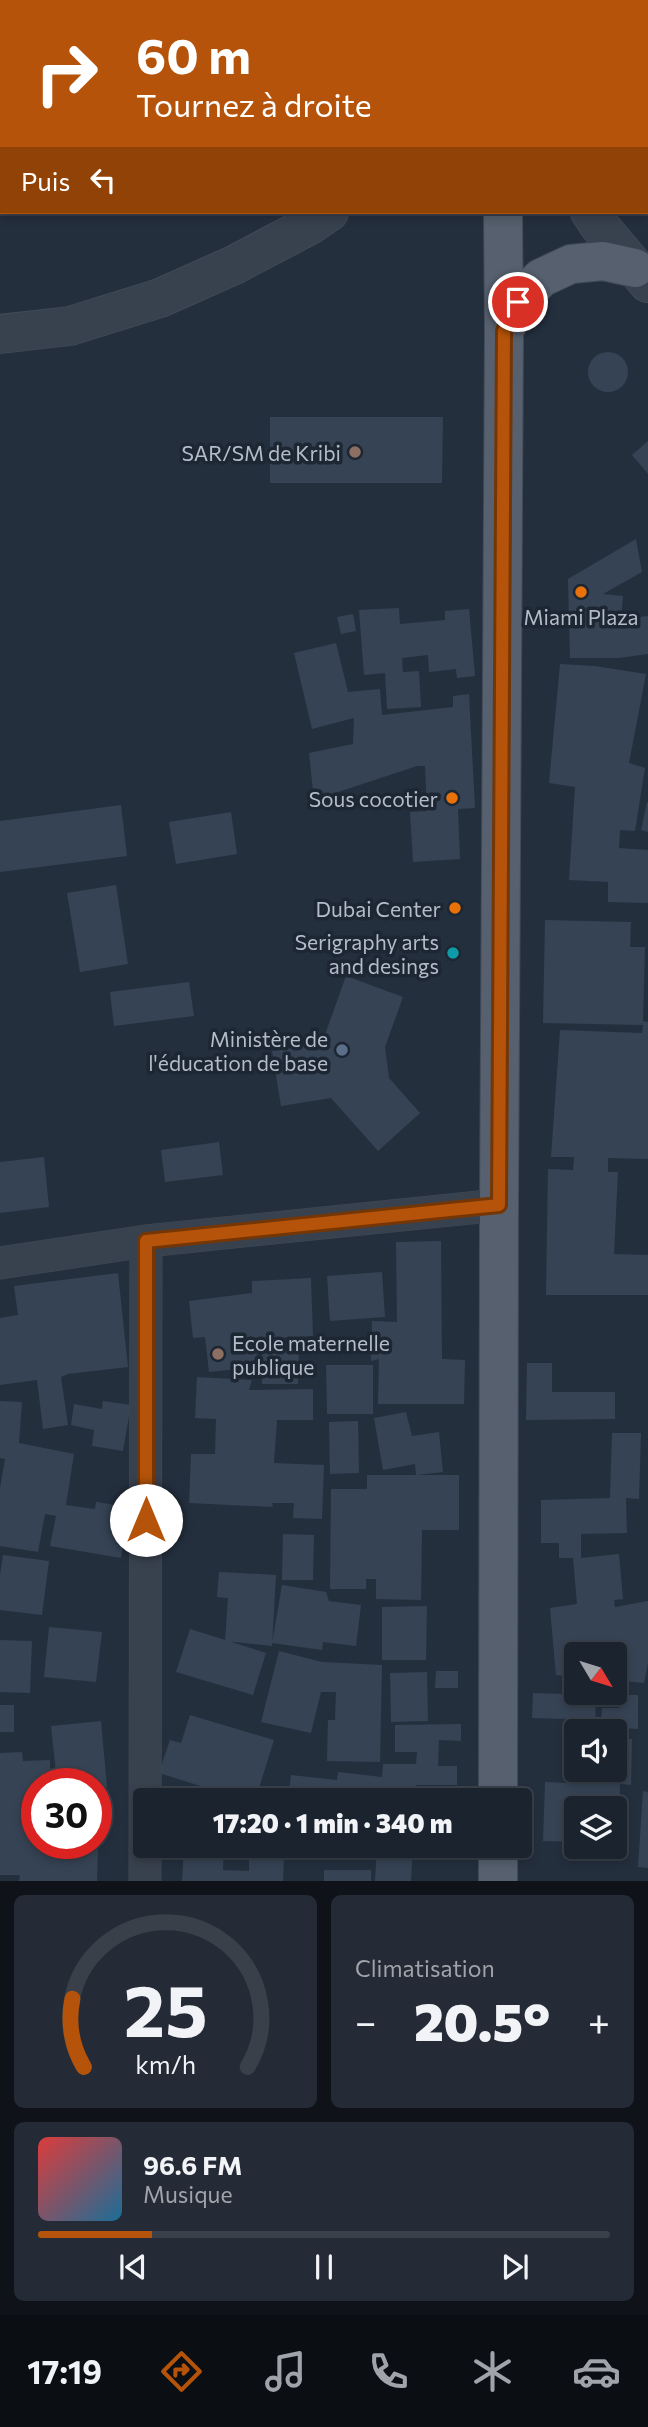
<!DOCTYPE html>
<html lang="fr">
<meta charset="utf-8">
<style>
:root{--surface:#1b232e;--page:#242b36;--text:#f1f3f6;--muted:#a0a4aa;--line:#39404a;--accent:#b45309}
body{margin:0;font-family:Commissioner,sans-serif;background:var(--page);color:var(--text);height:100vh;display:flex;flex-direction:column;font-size:26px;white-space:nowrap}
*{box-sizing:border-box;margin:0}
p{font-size:23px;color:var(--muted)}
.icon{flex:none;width:38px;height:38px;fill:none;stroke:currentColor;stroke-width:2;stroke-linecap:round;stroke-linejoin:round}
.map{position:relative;height:1881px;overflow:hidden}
.details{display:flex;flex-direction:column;gap:14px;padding:14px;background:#0f1319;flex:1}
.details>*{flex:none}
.hud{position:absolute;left:0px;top:0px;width:649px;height:214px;box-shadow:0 4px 10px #0003,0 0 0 2px var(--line);background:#b45309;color:#fff;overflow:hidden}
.needle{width:46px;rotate:128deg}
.tools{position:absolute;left:564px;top:1642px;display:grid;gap:14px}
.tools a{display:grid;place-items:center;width:63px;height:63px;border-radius:7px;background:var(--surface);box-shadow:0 4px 10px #0003,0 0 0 2px var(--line);font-size:35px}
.speed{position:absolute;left:21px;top:1768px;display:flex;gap:14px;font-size:35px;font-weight:700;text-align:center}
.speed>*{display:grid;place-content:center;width:91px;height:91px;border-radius:50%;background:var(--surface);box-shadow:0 4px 10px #0003,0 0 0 2px var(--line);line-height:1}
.speed .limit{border:10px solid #d22;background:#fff;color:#111}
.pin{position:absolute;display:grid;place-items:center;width:60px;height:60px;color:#fff;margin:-30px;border:4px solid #fff;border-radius:50%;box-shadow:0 2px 7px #0007}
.me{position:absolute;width:77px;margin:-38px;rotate:0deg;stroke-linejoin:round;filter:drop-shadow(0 0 5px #0008)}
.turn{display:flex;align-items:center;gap:24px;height:147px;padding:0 21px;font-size:32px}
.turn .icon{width:91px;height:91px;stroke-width:2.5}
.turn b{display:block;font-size:49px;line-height:60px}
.then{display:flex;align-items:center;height:66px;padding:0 21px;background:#0003;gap:14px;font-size:26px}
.big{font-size:52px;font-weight:800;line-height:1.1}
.details .widget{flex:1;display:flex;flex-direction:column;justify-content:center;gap:10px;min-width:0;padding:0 24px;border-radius:10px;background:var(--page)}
.details .dial{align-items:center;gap:0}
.dial svg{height:182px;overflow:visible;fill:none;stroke:var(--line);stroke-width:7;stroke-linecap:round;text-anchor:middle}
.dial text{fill:var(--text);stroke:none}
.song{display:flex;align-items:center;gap:21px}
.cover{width:84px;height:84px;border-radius:10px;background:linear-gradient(135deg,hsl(0 70% 55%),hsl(200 70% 35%))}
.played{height:7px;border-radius:4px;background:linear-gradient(90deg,var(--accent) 20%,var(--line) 20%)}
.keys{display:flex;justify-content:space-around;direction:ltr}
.heat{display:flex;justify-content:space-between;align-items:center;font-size:38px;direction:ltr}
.details .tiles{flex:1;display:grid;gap:14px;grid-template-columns:1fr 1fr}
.widget:last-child{grid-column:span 2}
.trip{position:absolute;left:133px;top:1788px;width:399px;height:70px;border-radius:7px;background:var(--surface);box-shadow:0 4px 10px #0003,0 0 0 2px var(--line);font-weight:800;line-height:70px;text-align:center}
.menu{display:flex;height:112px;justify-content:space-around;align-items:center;background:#0b0e12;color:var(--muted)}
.menu .icon{width:49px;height:49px}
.menu .active{color:var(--accent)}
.menu b{font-size:32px;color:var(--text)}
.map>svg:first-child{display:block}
</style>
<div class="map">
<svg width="648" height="1881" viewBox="0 0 648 1881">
<rect width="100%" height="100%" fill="#242f3e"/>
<path fill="#263c3f" d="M0,0H244L242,2H2V41L0,40Z"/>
<path fill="#364354" d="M588 372a20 20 0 1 1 40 0a20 20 0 1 1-40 0Z
M270,417H443L442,483H270Z
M648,441V474L632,455Z
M636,539L642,572L603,594L623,596L621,619L648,616V654L619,658H570L568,579Z
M399,608L400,624L445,620V611L469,609L475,676L457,678L456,669L429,672L428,655L402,658L403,672L419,671L421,707L387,709L385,673L364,675L359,610Z
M353,614L356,631L341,634L337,617Z
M336,643L348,692L380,689L382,715L453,707V696L469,694L475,808L458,809L460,859L413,862L410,812L427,811L425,766H417L314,800L309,753L353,744L354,718L312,729L294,653Z
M560,664L595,666L646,674L629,763L645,768L635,831L620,830L619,848L648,850V903L608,902V882L569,880L575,787L549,783Z
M647,802H648V832L641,830Z
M121,805L127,856L0,872V821Z
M231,812L237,854L176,864L169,822Z
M116,885L128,964L80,972L67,893Z
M545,920L631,922L630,947H645L643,1021L648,1022V1159L608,1158V1172H618L614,1254L648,1255V1295H546L548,1169L573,1170L574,1157H551L560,1030L642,1033L643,1025L543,1023Z
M346,976L403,997L385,1047L389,1078L420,1113L378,1151L331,1098L281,1106L272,1051L322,1043Z
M189,982L194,1016L114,1026L110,992Z
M219,1142L223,1175L165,1182L161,1150Z
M44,1157L49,1207L0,1213V1162Z
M441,1241L442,1359L465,1360L464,1404H378L379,1359L371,1361L372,1321L397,1322L396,1242Z
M382,1272L385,1317L330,1321L327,1276Z
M118,1273L128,1367L68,1374L61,1377L68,1425L43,1429L37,1380L0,1385V1318L18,1315L14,1286Z
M311,1278L313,1336L255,1339L258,1367L209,1372L205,1337L193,1338L189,1301L252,1293V1281Z
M262,1350H299L298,1384H262Z
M527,1363H552V1392H615V1419L526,1420Z
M326,1365H373V1414H327Z
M197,1377L252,1380L249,1390L313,1389V1420H277L274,1463L324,1465L322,1519L293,1518L294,1503H272L273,1507L189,1503L191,1454H215L216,1419L195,1418Z
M0,1401L22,1402L19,1443L74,1454L66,1505L95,1509L96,1502L129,1507L121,1558L50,1546L56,1516L45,1514L38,1552L0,1546V1488L5,1459L0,1458Z
M103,1401L131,1405L123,1451L92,1446L94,1430L71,1425L74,1404L102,1409Z
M406,1412L412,1436L439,1432L443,1472L416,1475L415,1464L383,1470L374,1418Z
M358,1421L359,1473L330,1474L329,1422Z
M612,1433H641L639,1499L626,1498L627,1533L581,1534V1558L619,1554L623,1599L614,1600L615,1607L648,1601V1663L644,1683L614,1680V1654H576V1677L556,1675L550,1608L577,1604L573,1558H559V1543H541V1500L610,1498Z
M367,1475H459V1530H422L421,1600L376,1599V1579H366V1589H330L331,1489H367Z
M283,1534L314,1535L313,1580H282Z
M3,1555L49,1561L42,1615L0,1610V1575Z
M219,1572L276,1575L272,1646L225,1641L228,1598L217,1597Z
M282,1585L326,1592L329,1601L361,1605L356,1646L323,1642L322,1650L272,1643Z
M427,1606L426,1660H382V1607Z
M49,1627L102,1632L96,1682L44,1677Z
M190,1629L266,1653L253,1695L176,1672Z
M0,1640L32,1641L30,1693L0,1692Z
M279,1651L322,1662L382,1665L380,1762L327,1761L328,1720H335L336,1692H321L311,1733L261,1722Z
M436,1671H458V1688H435Z
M427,1672L428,1721L391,1722L390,1673Z
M533,1693L596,1695L595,1731H576V1769H614V1738L632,1739L631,1785L620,1784L618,1844H614V1808H576V1842L543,1841L545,1782L566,1783L568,1719L532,1718Z
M620,1695H638V1729L619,1728V1724L601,1723L602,1708H619Z
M0,1705H14V1732H0Z
M190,1715L274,1740L255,1801H232L212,1795L213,1790L159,1773L170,1740L181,1743Z
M101,1721L107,1787L96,1788V1783H57L51,1726Z
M461,1724V1741L439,1740L438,1766H457V1785H416L415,1792H441V1801H288L291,1775L337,1780L338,1772L382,1777L383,1764H416L417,1752H395V1725Z
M22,1752L23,1761L50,1760V1783H37V1843H56V1848L98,1849L97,1881H19L20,1875H0V1753Z
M643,1791L648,1792V1868L638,1867Z
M184,1846H224L223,1870L249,1871V1857L284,1858L283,1881H182Z
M331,1846H371V1854L331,1850Z
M377,1846H413L411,1881H375Z
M324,1870H371V1881H324Z"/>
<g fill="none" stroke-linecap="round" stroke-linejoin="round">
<defs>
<path id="minor" d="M0,1263L146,1241L499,1205
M145,1881L146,1241"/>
<path id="tertiary" d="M648,17V16
M590,212L598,224L648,283
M0,334L70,326L160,298L234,265L310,225L329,212"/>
<path id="primary" d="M493,0V2
M504,331L518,302L541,278L571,264L603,261L635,268
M498,1801L499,1205L504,331L503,212
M498,1881V1846"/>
</defs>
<use href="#minor" stroke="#414a57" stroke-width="33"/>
<use href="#tertiary" stroke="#414a57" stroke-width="40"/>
<use href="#primary" stroke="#414a57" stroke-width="40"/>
<use href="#minor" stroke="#38414e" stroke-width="32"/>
<use href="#tertiary" stroke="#38414e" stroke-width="38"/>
<use href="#primary" stroke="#56606e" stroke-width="38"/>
</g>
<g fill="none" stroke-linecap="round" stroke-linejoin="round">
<defs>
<path id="route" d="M146,1520V1241L499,1205L504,331L518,302"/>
</defs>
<use href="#route" stroke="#753606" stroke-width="18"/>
<use href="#route" stroke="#b45309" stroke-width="12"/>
</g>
<g fill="#8d6e63" stroke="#1d2633" stroke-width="2.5">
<circle cx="355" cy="452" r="7"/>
<circle cx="218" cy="1354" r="7"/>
</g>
<g fill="#e8710a" stroke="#1d2633" stroke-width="2.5">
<circle cx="581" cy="592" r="7"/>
<circle cx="452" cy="798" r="7"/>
<circle cx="455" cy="908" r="7"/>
</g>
<circle fill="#0f9aa8" stroke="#1d2633" stroke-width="2.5" cx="453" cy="953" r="7"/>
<circle fill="#5c6f8a" stroke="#1d2633" stroke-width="2.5" cx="342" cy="1050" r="7"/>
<g text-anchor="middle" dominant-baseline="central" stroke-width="7" stroke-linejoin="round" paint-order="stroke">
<g font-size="21" fill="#b4bcc9" stroke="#1d2633" text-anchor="end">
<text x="341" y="452">SAR/SM de Kribi</text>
<text x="581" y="616" text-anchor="middle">Miami Plaza</text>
<text x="438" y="798">Sous cocotier</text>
<text x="441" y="908">Dubai Center</text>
<text x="439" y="941">Serigraphy arts<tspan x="439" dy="24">and desings</tspan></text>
<text x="328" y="1038">Ministère de<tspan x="328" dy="24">l'éducation de base</tspan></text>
<text x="232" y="1342" text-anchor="start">Ecole maternelle<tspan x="232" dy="24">publique</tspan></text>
</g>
</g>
</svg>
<div class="tools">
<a><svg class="needle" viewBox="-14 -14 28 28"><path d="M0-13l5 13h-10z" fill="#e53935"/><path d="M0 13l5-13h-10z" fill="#a0a4aa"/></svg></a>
<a><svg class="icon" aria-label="sound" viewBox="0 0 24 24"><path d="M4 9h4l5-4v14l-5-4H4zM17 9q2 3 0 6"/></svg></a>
<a><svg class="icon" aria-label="layers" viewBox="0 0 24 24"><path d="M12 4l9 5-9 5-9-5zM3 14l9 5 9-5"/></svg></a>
</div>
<div class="speed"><div class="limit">30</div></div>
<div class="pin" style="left:518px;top:302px;background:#d93025"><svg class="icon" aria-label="arrive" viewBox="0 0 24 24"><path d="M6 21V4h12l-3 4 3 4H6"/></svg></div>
<svg class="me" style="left:146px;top:1520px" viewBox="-20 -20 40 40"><circle r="19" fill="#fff"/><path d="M0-13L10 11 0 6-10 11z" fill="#b45309"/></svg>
<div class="trip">17:20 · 1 min · 340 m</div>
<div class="hud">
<div class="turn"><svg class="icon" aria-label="right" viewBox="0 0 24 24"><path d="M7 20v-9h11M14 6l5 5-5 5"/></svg><div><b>60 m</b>Tournez à droite</div></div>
<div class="then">Puis<svg class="icon" aria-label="left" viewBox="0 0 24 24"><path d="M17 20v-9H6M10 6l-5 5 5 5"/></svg></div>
</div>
</div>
<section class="details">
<div class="tiles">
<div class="widget dial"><svg viewBox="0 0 100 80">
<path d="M14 69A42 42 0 1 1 86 69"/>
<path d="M14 69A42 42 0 0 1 9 39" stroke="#b45309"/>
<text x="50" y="56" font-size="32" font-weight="700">25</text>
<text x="50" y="72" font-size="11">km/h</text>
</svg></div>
<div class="widget"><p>Climatisation</p>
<div class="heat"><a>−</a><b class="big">20.5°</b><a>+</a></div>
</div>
<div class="widget">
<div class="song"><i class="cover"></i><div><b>96.6 FM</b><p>Musique</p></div></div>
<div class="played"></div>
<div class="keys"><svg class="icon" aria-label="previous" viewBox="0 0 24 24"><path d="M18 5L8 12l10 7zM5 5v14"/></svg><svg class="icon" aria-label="pause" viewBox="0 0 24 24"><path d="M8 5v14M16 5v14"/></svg><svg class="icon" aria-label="next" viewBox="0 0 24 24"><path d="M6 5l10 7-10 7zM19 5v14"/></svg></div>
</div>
</div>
</section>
<nav class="menu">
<b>17:19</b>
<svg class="icon active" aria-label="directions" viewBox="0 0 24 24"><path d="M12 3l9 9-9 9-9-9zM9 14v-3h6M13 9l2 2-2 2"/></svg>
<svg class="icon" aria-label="music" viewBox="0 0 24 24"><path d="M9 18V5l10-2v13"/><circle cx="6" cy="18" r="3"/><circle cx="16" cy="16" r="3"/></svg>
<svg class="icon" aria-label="phone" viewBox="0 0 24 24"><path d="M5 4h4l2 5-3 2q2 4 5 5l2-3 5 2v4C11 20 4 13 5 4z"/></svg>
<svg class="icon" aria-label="climate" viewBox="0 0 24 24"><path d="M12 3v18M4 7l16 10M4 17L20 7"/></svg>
<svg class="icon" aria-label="car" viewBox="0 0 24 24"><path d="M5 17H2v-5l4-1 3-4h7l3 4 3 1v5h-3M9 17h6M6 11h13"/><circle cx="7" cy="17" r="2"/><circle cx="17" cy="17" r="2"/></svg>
</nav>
